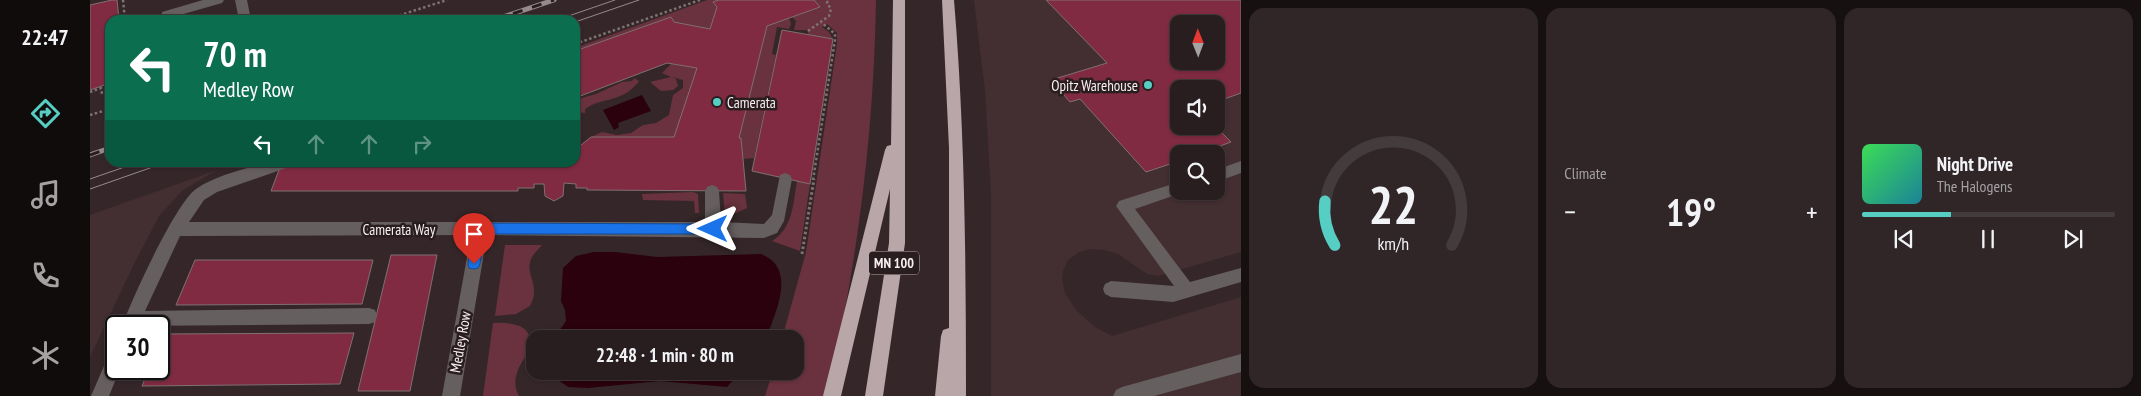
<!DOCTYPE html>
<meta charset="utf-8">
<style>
:root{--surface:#281d1f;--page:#302628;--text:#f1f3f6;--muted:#a5a2a4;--line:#443b3d;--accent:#56cec3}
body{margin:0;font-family:"PT Sans Narrow",sans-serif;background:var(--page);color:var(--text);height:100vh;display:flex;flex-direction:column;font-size:19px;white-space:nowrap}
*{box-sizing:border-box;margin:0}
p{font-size:16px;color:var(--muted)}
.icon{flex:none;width:28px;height:28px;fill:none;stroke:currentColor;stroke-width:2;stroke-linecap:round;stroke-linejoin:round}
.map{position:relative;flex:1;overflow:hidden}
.details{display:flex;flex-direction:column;gap:8px;padding:8px;background:#161011;width:900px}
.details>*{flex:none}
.top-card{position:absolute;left:15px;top:15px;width:475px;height:152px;border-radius:15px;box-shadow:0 1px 4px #0004,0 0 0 1px var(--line);background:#0b6e4f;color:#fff;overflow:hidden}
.needle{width:32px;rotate:359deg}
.buttons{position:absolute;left:1080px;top:15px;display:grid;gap:10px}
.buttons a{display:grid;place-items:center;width:55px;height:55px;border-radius:10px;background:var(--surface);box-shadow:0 1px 4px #0004,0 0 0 1px var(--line);font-size:25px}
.speed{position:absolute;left:15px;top:315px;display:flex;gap:10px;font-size:25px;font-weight:700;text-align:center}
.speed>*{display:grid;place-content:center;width:65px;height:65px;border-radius:50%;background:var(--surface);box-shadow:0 1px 4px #0004,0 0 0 1px var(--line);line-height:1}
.speed .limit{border:2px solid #111;border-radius:8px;background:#fff;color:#111}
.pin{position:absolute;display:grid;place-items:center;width:42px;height:42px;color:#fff;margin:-51px -21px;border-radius:50% 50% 50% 0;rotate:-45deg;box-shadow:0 0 5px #0007}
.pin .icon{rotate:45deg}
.me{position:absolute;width:55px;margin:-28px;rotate:270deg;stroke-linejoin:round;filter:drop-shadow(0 0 4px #0008)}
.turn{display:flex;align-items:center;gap:18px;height:105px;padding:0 15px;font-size:22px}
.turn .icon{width:65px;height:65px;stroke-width:2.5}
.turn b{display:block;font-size:35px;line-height:42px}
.lanes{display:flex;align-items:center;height:48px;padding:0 15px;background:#0003;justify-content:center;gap:25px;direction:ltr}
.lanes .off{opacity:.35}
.big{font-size:38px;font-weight:800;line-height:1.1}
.details .widget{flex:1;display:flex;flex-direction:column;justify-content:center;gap:8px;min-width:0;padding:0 18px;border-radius:15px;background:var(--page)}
.details .dial{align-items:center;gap:0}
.dial svg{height:130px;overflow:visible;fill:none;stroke:var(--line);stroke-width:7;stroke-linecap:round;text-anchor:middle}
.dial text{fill:var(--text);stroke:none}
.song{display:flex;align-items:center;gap:15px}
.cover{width:60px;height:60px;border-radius:8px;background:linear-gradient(135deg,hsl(130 70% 55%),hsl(190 70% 35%))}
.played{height:5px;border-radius:2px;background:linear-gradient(90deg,var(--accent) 35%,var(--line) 35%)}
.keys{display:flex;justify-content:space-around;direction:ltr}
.heat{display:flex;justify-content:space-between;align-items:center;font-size:28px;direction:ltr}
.details .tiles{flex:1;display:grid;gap:8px;grid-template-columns:repeat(3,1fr)}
.trip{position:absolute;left:436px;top:330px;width:278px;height:50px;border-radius:15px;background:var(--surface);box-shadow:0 1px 4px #0004,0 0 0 1px var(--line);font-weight:800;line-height:50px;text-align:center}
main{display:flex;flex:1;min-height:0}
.tab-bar{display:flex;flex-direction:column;width:90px;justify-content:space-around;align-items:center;background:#100c0c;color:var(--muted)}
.tab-bar .icon{width:35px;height:35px}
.tab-bar .on{color:var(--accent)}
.tab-bar b{font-size:22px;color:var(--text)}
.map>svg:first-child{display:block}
</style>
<main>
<nav class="tab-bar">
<b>22:47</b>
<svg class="icon on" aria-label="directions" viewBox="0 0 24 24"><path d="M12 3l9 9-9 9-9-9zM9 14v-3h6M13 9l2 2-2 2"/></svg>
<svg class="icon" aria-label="music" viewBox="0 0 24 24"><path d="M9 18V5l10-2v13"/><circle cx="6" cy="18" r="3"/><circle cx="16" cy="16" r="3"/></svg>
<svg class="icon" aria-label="phone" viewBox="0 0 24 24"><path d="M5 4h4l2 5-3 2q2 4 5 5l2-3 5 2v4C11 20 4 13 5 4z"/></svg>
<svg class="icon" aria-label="climate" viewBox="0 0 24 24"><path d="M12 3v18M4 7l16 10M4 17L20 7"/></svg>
</nav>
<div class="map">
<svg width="1151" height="396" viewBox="0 0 1151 396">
<rect width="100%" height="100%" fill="#352729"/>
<path fill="#432e32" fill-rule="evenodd" d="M884,0H1151V252L1068,276L1057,274L1028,254L1014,250L1000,249L989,252L978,260L973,271L972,279L975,293L986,310L1005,327L1022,336L1151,297V396H901V192L895,91ZM1089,24H1126V61H1089ZM1089,89H1126V126H1089ZM1089,154H1126V191H1089Z
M127,170L93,190L69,216L43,266L0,357V215Z"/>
<path fill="#69323e" d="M617,0H629L623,2L627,7L620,29L584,22L581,17L485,51V48Z
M724,0H786C784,134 767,266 737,396H675L683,371H705V339H692L716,252L747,44V33L737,24L732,27L739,32L743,39L719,35L717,30H704L706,21L702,17L730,7Z
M699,18L701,24L699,29L687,27L682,54L686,55L664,158L653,159L651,138H649L677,26Z
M581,64L607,68L584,137H501L512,132L527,135L541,133L553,125L566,123L579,115L583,95L593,88V80L582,77L586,79L588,86L583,90L571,91L560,82L581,77L572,73Z
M544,78L549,81C532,104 513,96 495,109V113L488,112L485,113V100L506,94L532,82L542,81Z
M707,181L720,184L710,251L682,241C703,228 703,204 707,181Z
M603,192L608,194L609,213H605L604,201L553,200L552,194Z
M633,193L655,194L657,208L646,213L635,215Z
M415,245H452C449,249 444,253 442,257C433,274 452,285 440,306L426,314L405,316Z
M403,323C422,322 447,325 438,351C435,359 429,365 427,373C424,381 425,389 429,396H393Z"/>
<path fill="#2a010d" d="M552,95L561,111L528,123L529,127L524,130L513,110Z
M504,252H525L567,257L671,254C708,268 685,313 676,339H460L459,337L469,331L476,321L475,310L471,301L473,268L486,256Z
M463,371H651L637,387L570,381L498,388L478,387L463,376Z"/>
<path fill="#802b42" stroke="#807072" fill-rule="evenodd" d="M22,0H27L29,20H20V83L0,90V5Z
M629,0H724L730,7L677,26L649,138H651L656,191L497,190V188H486V184L474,183L473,196L464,201L455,196L454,184H444V188H428V191H181L192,162H485V150L501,137H584L607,68L577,63L485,98V51L581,17L584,22L620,29L627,7L623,2Z
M956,0H1151V93L1126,102V89H1089V126H1125L1141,142L1108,154H1089V161L1056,172L990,99L980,102L961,80L1017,63ZM1089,24H1126V61H1089Z
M692,30L743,39L720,184L662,171Z
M301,255H347L320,391H268Z
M105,260H283L272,304L86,305Z
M264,333L250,384L52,386L59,369H69V344L73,334Z"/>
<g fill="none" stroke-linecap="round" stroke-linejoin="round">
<path stroke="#7e7273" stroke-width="2.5" stroke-dasharray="2.5 2.5" stroke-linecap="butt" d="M33,0L35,20
M295,20L357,0
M718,31L739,16L741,9L737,3L738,0
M485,44L610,0
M0,92L11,88L12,94
M0,115L20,109
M723,180L745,40V34L731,22"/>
<path stroke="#7e7273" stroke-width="3" stroke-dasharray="2.5 2.5" stroke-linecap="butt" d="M712,254L724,179"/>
<path fill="#665f60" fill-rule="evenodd" d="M113,0H134L132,3L83,17V20H71L72,12Z
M145,0H157L161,20H149Z
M1151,161V173L1126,182V170Z
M177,162L198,164L196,168L127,192L114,200L99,222H615V191L617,187L622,185L627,187L629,191L631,222L674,224L682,215L690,175L695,173L700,175L702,179L694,221L687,233L674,238L397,235L370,396H352L381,235L90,236L55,311L279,308L285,310L287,316L285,322L279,324L32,326C42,299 85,204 106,189C126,175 154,170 177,162Z
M1089,182V191L1094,192L1045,209L1100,282L1151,268V282L1083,302L1021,297L1015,294L1013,289L1015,284L1021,281L1084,286L1026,206L1029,201Z
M26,349V369H30L19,396H1L20,352Z
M1151,354V372L1064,396H1023L1026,390L1032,387Z"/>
<path fill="#b8a6a9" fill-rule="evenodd" d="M803,0H815V243L793,396H775L799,243L800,189L751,396H733L795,150L797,146L801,145Z
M852,0H864C875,132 876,264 876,396H845L851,336L853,330L859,328V148Z"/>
<path stroke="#968a8c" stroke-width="1" d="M467,20L525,0
M485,22L549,0
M0,179L49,162
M0,189L77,162"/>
<defs>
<path id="rail" d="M404,20L464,0
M0,155L20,148"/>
</defs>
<use href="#rail" stroke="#968a8c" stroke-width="5"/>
<use href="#rail" stroke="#2a1d20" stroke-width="3" stroke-dasharray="10" stroke-linecap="butt"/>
</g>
<path fill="#1a73e8" stroke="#114b97" d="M390,223L623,224L627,225L629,229L627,233L623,234H395L390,264L388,268L384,269L379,268L378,264L384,228L385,225Z"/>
<g fill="#56cec3" stroke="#2a1d20" stroke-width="2">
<circle cx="1058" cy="85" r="5"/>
<circle cx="627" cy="102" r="5"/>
</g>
<g text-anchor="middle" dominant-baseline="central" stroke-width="5" stroke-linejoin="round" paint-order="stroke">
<rect fill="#2a1d20" stroke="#bab0b2" stroke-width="1" x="779" y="251.5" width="50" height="23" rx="4"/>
<g font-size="14" font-weight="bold" fill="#f8eff0">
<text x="804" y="263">MN 100</text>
</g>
<g font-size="15" fill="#f8eff0" stroke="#2a1d20" text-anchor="end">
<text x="1048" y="85">Opitz Warehouse</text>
<text x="637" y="102" text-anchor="start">Camerata</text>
</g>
<g font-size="15" fill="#f8eff0" stroke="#2a1d20">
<text x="309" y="229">Camerata Way</text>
<text transform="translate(370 342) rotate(-80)">Medley Row</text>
</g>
</g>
</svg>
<div class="buttons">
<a><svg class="needle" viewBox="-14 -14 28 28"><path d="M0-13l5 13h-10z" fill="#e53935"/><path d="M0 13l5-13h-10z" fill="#a5a2a4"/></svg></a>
<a><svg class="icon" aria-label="sound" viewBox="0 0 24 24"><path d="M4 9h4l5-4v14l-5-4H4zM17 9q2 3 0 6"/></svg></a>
<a><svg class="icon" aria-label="search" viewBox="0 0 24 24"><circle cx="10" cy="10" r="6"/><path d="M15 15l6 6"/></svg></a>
</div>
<div class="speed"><div class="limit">30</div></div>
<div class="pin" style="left:384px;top:264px;background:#d93025"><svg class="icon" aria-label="arrive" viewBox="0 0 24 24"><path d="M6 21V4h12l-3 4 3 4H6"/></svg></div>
<svg class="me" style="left:623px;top:229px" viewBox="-20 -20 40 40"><path d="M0-17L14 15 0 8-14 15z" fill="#1a73e8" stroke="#fff" stroke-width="4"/></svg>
<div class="trip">22:48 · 1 min · 80 m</div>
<div class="top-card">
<div class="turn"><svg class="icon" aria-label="left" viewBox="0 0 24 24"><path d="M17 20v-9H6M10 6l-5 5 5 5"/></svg><div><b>70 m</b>Medley Row</div></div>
<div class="lanes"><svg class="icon" aria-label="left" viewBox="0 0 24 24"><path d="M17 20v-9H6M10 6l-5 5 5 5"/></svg><svg class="icon off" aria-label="ahead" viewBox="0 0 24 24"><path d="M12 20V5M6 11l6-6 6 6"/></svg><svg class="icon off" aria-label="ahead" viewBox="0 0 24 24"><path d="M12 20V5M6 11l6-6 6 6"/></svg><svg class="icon off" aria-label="right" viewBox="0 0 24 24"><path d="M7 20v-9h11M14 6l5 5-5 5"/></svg></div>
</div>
</div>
<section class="details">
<div class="tiles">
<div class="widget dial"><svg viewBox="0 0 100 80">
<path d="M14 69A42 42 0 1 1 86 69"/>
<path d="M14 69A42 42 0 0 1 8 42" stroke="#56cec3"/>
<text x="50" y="56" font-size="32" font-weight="700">22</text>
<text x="50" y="72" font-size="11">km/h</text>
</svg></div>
<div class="widget"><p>Climate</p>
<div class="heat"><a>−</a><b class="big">19°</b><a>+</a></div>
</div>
<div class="widget">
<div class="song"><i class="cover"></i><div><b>Night Drive</b><p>The Halogens</p></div></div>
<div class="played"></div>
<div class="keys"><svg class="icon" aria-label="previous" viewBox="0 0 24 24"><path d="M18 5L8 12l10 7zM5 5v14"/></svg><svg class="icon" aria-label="pause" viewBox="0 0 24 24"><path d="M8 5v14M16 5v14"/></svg><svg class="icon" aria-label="next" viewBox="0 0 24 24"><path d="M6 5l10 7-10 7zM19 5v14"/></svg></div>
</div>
</div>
</section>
</main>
